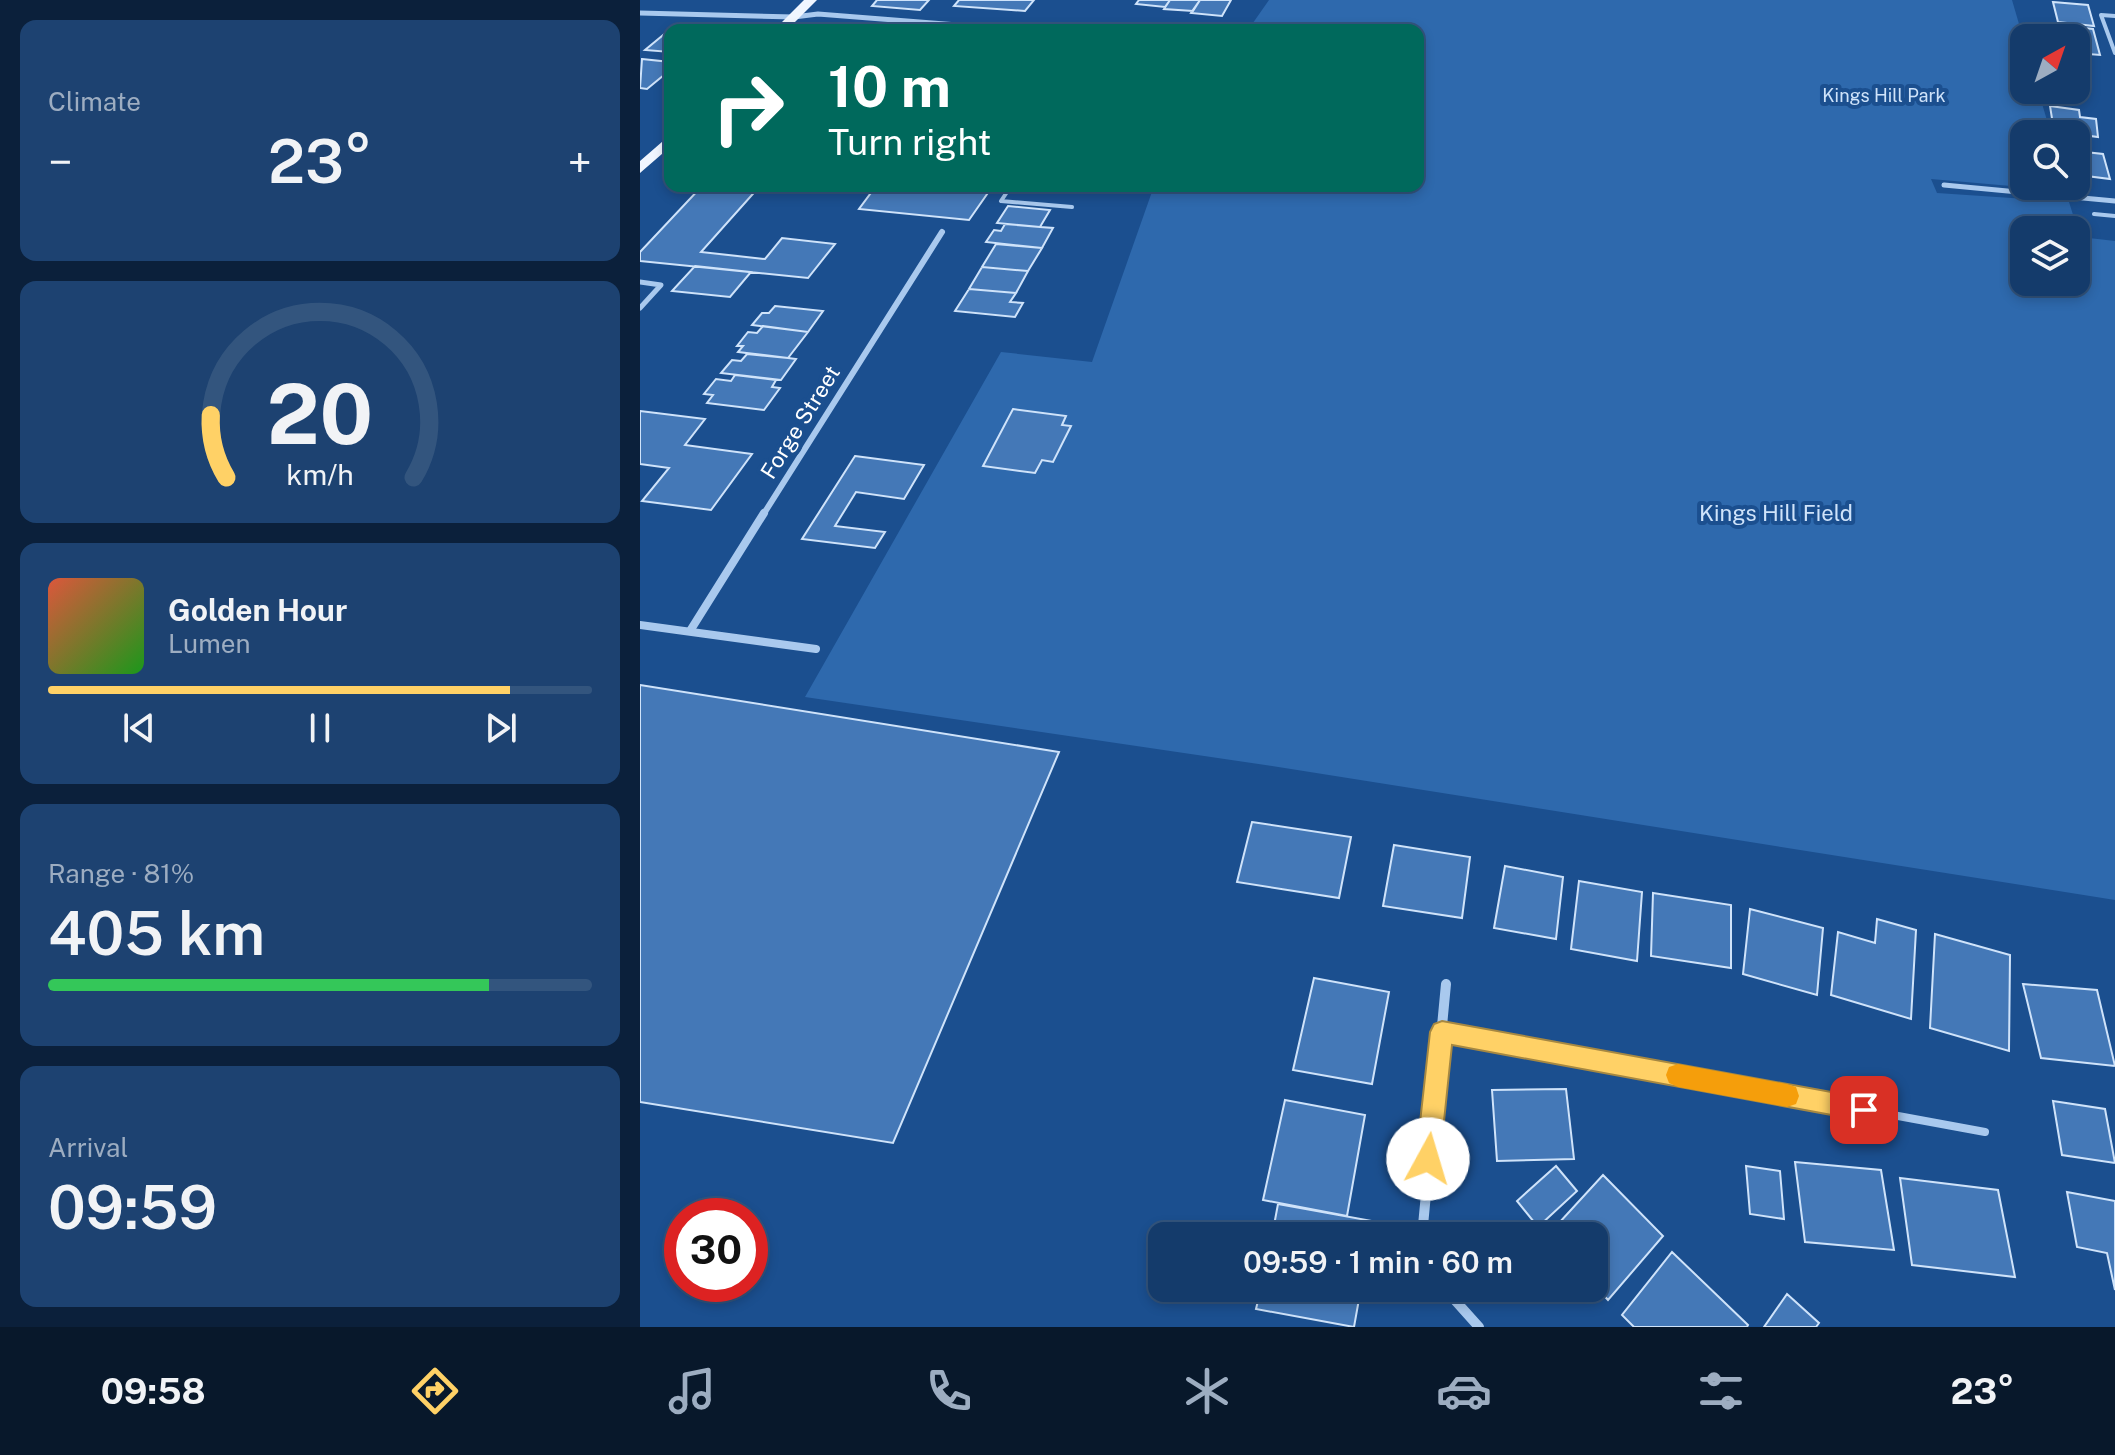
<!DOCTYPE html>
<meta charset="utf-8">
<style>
:root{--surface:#143b6b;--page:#1d4271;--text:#f1f3f6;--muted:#9dadc1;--line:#33557e;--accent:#ffd166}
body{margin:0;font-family:"Public Sans",sans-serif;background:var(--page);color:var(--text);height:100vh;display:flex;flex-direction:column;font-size:30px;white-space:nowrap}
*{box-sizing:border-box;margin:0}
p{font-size:26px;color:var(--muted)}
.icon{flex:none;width:44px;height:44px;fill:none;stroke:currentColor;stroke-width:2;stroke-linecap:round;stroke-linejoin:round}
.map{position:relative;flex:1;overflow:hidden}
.panel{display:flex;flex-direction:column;gap:20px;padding:20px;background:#0b203b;width:640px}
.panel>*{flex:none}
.top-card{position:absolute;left:24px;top:24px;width:760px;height:168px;border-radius:16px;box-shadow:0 4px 12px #0003,0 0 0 2px var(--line);background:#00695c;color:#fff;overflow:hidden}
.needle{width:52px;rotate:40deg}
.buttons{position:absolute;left:1370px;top:24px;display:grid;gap:16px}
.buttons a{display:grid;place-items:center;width:80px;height:80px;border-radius:16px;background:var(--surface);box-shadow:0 4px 12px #0003,0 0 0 2px var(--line);font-size:40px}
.speed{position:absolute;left:24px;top:1198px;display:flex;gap:16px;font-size:40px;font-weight:700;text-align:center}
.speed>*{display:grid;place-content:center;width:104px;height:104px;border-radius:50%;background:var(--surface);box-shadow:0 4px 12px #0003,0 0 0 2px var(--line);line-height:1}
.speed .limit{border:12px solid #d22;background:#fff;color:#111}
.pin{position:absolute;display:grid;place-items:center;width:68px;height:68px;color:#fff;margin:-34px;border-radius:16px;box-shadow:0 4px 12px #0006}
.me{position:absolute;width:88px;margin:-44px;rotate:6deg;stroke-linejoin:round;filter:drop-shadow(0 0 6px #0008)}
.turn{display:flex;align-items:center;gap:28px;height:168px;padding:0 32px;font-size:36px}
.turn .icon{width:104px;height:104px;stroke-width:2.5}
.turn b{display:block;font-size:56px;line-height:68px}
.big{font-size:60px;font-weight:600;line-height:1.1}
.panel .widget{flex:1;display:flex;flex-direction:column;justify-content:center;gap:12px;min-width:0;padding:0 28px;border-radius:16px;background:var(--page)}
.panel .dial{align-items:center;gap:0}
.dial svg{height:208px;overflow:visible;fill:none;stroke:var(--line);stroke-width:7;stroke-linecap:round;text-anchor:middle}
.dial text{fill:var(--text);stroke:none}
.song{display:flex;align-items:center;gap:24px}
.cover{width:96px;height:96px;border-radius:12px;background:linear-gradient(135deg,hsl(10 70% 55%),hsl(120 70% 35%))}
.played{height:8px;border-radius:4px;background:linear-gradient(90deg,var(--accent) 85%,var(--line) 85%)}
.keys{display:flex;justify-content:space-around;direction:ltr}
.heat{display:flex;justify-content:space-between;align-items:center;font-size:44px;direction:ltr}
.charge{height:12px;border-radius:6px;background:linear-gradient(90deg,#34c759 81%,var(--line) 0)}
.trip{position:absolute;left:508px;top:1222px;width:460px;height:80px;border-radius:16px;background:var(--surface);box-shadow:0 4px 12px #0003,0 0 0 2px var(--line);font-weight:600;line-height:80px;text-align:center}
.tab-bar{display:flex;height:128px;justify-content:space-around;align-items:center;background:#08182b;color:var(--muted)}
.tab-bar .icon{width:56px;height:56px}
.tab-bar .active{color:var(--accent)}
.tab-bar b{font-size:36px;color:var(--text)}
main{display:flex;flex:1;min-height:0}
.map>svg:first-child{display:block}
</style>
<main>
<section class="panel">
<div class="widget"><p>Climate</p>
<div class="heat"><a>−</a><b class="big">23°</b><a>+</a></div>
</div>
<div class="widget dial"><svg viewBox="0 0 100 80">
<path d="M14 69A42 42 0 1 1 86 69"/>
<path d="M14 69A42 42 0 0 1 8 45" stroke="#ffd166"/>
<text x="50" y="56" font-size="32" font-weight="700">20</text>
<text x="50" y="72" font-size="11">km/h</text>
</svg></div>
<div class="widget">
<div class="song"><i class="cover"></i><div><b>Golden Hour</b><p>Lumen</p></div></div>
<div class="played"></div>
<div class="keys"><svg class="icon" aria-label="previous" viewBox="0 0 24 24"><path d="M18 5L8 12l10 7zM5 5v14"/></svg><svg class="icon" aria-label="pause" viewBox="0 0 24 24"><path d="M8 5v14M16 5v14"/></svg><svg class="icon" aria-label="next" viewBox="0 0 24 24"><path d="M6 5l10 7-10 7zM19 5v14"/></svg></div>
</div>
<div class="widget"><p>Range · 81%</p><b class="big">405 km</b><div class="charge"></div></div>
<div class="widget"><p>Arrival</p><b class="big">09:59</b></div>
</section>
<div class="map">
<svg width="1475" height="1327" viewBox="0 0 1475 1327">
<rect width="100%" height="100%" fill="#1b4f8f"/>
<path fill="#2e69ad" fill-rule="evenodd" d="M629,0H1372L1384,41V90H1398L1411,134H1384V186H1427L1428,191L1291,179L1297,193L1429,202L1440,237L1475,241V900L632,766L165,697L361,352L452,362L514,186H778V30H608ZM1384,230H1436V282H1384Z"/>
<path fill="#4478b7" stroke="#cfe3fa" stroke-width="2" d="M237,0H289L280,10L232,6Z
M319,0H394L385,11L314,6Z
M499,0H530L525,7L496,4Z
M530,0H560L553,11L524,9Z
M560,0H591L582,16L551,13Z
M1413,2L1448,5L1454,26L1418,22Z
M1417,25L1453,29L1460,55L1436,53V38H1420Z
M34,26L68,30H30V52L5,50Z
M2,59L30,62V70L7,89L0,88Z
M1410,106L1439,110L1440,117L1456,119L1458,137L1414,131Z
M1436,151L1463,154L1470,179L1439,175Z
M62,186H120L61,252L125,259L142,238L195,244L168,278L0,261V252Z
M187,186H345L352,187L329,220L219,209L233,190Z
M368,206L410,210L400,227L357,223Z
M365,224L400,227L413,228L402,248L346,242L354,230L361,231Z
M356,244L402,248L388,271L342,267Z
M55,266L111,272L90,297L32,291Z
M342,267L388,271L376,293L329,289Z
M329,289L376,293L370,302L383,303L375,317L315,311Z
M135,306L183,311L168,332L112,325L122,313H129Z
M123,326L168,332L148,358L98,352L103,346H97L108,332L117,333Z
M107,354L148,358L156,359L141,380L81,373L92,360L101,361Z
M95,375L136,380L132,387L140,388L124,410L67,403L73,395L64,394L76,379L91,381Z
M373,409L426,416L422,425L431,426L413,462L402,460L395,473L343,466Z
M0,411L65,419L45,445L112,454L71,510L2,501L29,468L0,464Z
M215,456L284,465L264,499L216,492L195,526L245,532L235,548L162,539Z
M0,685L419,752L253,1143L0,1102Z
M612,822L711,837L699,898L597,882Z
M754,845L830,857L822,918L743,906Z
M865,866L923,877L916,939L854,928Z
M939,881L1002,892L997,961L931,949Z
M1013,893L1091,905V968L1011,956Z
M1110,909L1183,928L1177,995L1103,974Z
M1237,919L1276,930L1271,1019L1191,995L1198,932L1235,943Z
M1295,934L1370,955L1369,1051L1290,1028Z
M674,978L749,992L732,1084L653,1070Z
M1383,984L1457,990L1475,1066L1401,1058Z
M926,1089L934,1159L857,1161L852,1090Z
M645,1100L725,1115L707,1216L623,1200Z
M1413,1101L1465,1109L1475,1163L1422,1155Z
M1155,1162L1241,1170L1254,1250L1165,1242Z
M916,1166L937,1191L898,1227L877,1201Z
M1106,1166L1140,1171L1144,1219L1110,1214Z
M963,1175L1023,1236L968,1300L954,1285V1236H907Z
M1260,1178L1358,1190L1375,1277L1272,1265Z
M1427,1192L1475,1201V1290L1467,1253L1437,1247Z
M638,1204L732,1221L730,1236H632Z
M1032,1252L1108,1325L1107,1327H994L982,1315Z
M621,1288H721L714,1327L616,1309Z
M1147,1294L1179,1323L1176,1327H1124Z"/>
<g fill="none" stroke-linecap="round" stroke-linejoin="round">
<path stroke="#a9c9ee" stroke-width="4" d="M1475,16L1461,15L1475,53
M371,186L361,201L432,207
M1454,214L1475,216"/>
<path stroke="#a9c9ee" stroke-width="5" d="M0,282L21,285L0,308"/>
<path stroke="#a9c9ee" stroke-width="8" d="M802,1032L1345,1132"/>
<path stroke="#a9c9ee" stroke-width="5" d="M0,13L154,17L178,14L381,30
M1304,185L1475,201"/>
<path stroke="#a9c9ee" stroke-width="6" d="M123,515L302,232"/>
<path stroke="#a9c9ee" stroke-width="8" d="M0,625L176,649
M50,631L124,513"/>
<path stroke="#a9c9ee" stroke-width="10" d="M782,1236L806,984
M804,1288L839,1327"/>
<path fill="#f0f6ff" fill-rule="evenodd" d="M164,0H177L147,30H134Z
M30,135V147L0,173V161Z"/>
</g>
<path fill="#ffd166" stroke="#a68842" stroke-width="2" d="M802,1021L1224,1098L1233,1101L1236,1110L1233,1118L1224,1121L812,1045L800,1159L797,1168L788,1171L780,1168L776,1159L790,1032L794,1024Z"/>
<path fill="#f59e0b" d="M1038,1064L1147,1084L1156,1087L1159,1096L1156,1104L1147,1107L1038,1087L1029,1083L1026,1075L1029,1067Z"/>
<g text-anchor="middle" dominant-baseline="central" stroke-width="8" stroke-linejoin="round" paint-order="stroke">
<g font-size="18" fill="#cfe3fa" stroke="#1b4f8f">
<text x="1244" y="95">Kings Hill Park</text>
</g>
<g font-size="22" fill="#fff" stroke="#1b4f8f">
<text transform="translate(160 422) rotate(-58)">Forge Street</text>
</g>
<g font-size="22" fill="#cfe3fa" stroke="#1b4f8f">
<text x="1136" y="513">Kings Hill Field</text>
</g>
</g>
</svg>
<div class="buttons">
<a><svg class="needle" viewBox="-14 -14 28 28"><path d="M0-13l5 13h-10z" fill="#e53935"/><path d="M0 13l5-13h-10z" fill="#9dadc1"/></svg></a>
<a><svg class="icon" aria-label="search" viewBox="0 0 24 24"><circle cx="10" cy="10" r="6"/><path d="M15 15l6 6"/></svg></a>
<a><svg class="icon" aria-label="layers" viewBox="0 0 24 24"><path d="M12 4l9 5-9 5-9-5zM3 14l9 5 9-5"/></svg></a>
</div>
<div class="speed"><div class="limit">30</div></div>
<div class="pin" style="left:1224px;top:1110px;background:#d93025"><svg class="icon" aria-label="arrive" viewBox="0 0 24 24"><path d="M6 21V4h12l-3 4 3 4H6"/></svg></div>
<svg class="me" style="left:788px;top:1159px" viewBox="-20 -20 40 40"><circle r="19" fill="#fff"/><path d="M0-13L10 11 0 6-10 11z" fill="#ffd166"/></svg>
<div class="trip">09:59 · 1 min · 60 m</div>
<div class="top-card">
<div class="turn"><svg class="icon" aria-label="right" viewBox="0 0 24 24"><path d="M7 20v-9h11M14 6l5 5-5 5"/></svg><div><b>10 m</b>Turn right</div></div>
</div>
</div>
</main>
<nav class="tab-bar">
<b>09:58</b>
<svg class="icon active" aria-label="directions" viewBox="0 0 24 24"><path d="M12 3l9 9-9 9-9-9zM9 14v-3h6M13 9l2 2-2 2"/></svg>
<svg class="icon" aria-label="music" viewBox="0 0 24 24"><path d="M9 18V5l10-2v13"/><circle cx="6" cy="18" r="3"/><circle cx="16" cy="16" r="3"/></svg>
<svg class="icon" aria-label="phone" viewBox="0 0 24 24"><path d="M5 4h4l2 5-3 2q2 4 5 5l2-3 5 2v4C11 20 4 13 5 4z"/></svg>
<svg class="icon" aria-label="climate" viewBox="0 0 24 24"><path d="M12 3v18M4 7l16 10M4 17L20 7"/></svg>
<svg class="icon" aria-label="car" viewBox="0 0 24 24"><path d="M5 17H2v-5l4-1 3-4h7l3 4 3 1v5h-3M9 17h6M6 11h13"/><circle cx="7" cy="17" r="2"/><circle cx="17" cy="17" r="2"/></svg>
<svg class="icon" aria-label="filters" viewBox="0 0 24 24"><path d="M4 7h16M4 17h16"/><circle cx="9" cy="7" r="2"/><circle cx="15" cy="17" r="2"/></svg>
<b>23°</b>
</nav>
